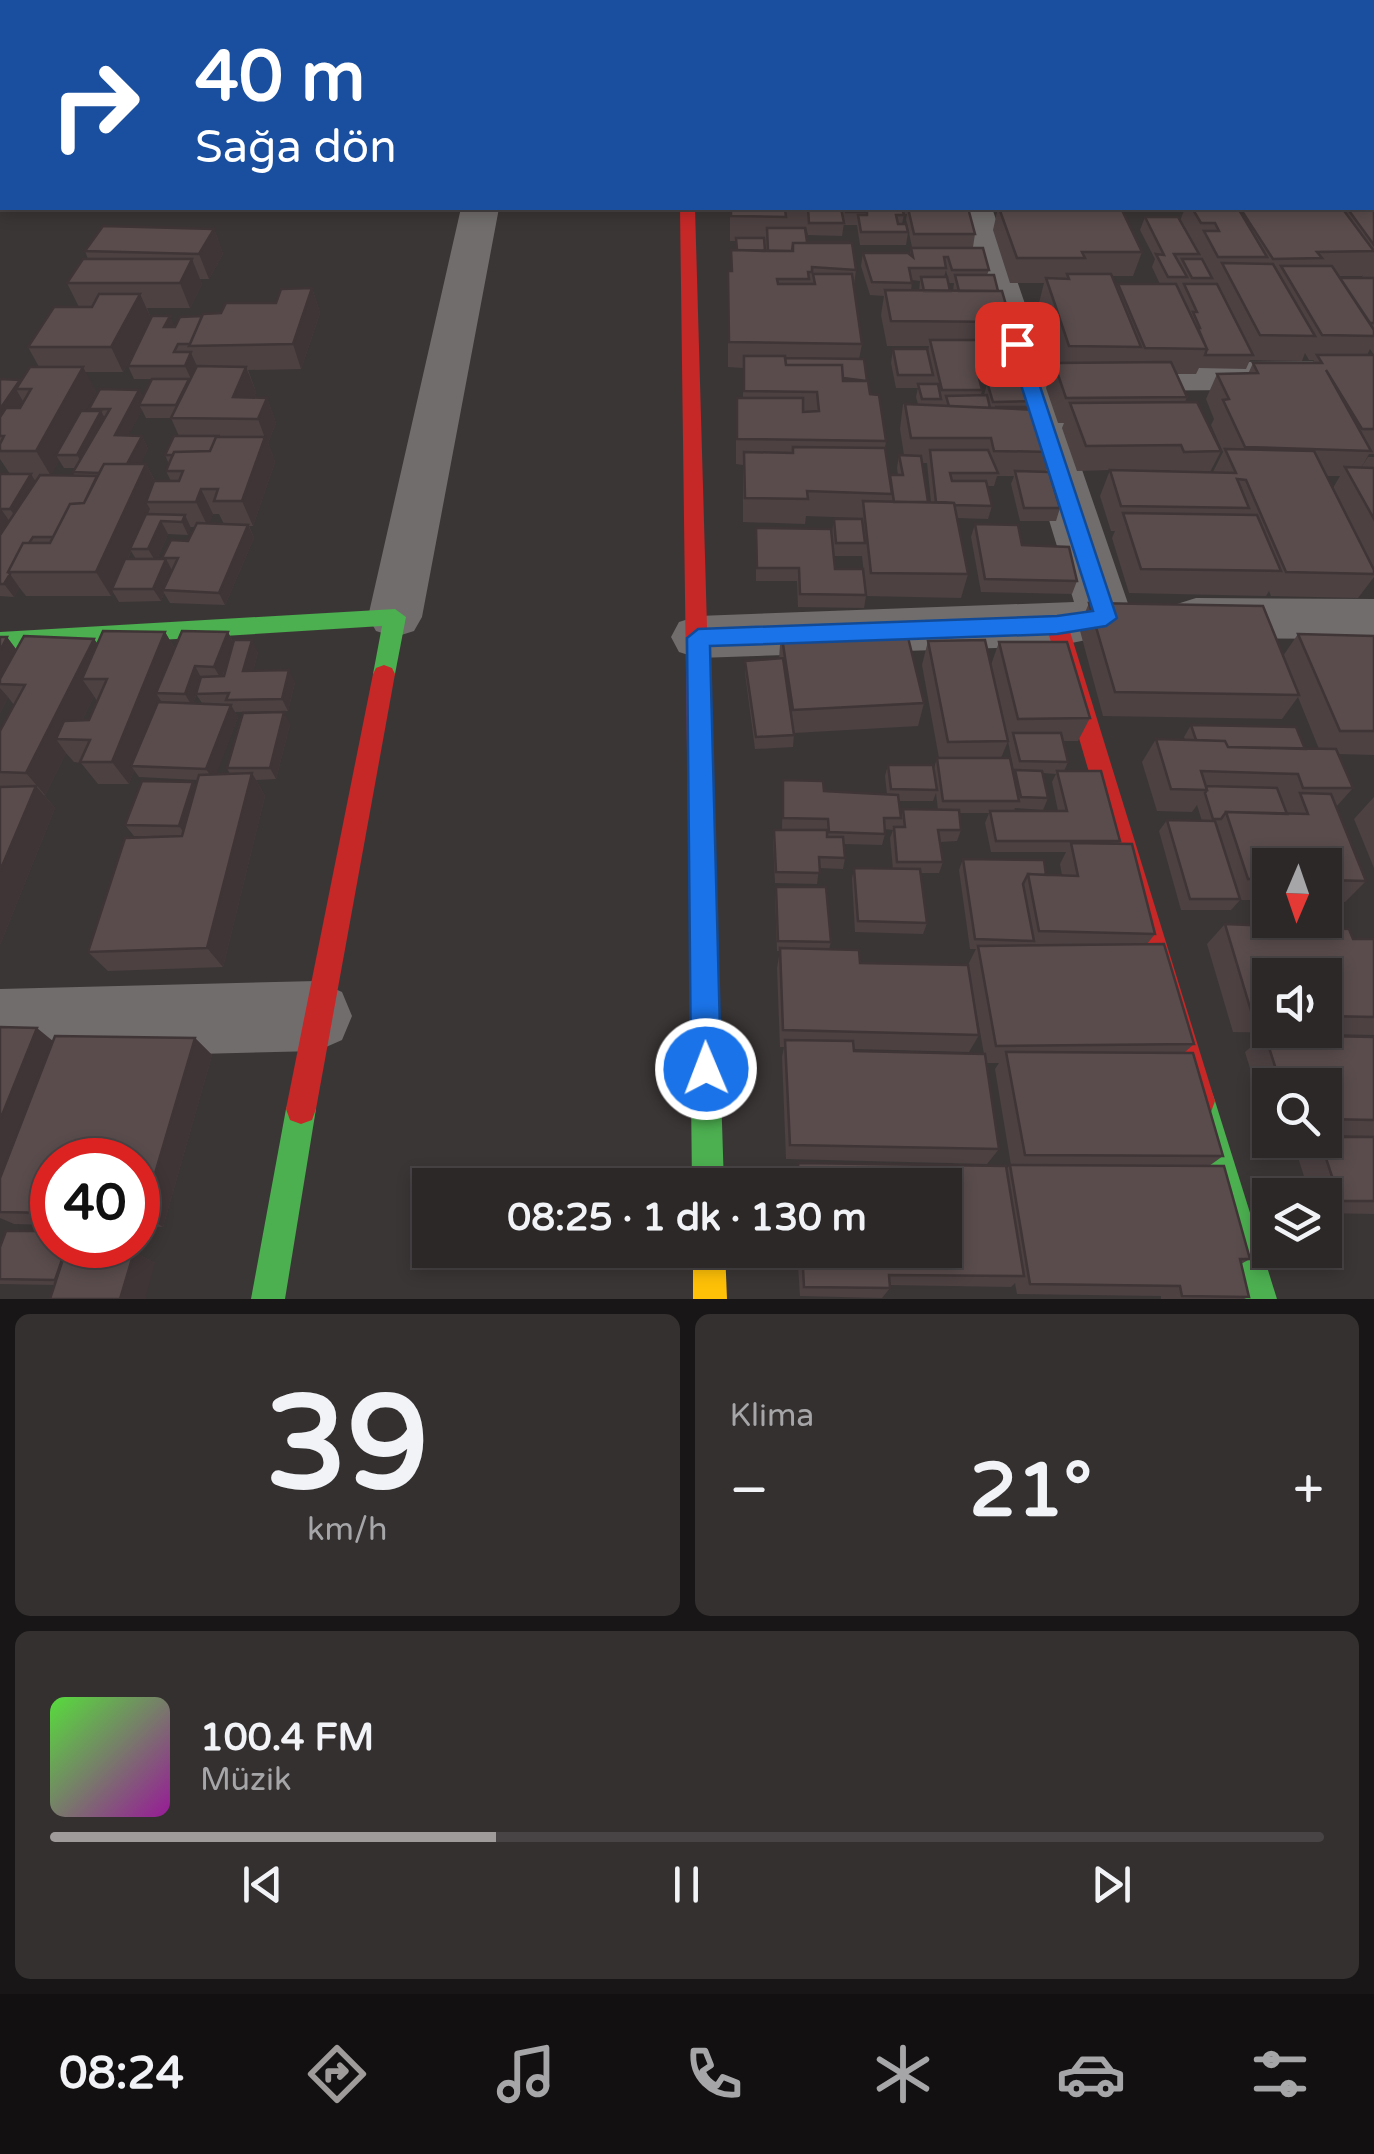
<!DOCTYPE html>
<html lang="tr">
<meta charset="utf-8">
<style>
:root{--surface:#2c2828;--page:#343030;--text:#f1f3f6;--muted:#a6a6a8;--line:#484445;--accent:#9f9b9b}
body{margin:0;font-family:"Varela Round",sans-serif;background:var(--page);color:var(--text);height:100vh;display:flex;flex-direction:column;font-size:38px;white-space:nowrap}
*{box-sizing:border-box;margin:0}
p{font-size:32px;color:var(--muted)}
.icon{flex:none;width:55px;height:55px;fill:none;stroke:currentColor;stroke-width:2;stroke-linecap:round;stroke-linejoin:round}
.map{position:relative;height:1299px;overflow:hidden}
.side{display:flex;flex-direction:column;gap:15px;padding:15px;background:#181616;flex:1}
.side>*{flex:none}
.guide{position:absolute;left:0px;top:0px;width:1375px;height:210px;box-shadow:0 5px 15px #0003,0 0 0 2px var(--line);background:#1a4fa0;color:#fff;overflow:hidden}
.needle{width:65px;rotate:182deg}
.buttons{position:absolute;left:1252px;top:848px;display:grid;gap:20px}
.buttons a{display:grid;place-items:center;width:90px;height:90px;border-radius:0px;background:var(--surface);box-shadow:0 5px 15px #0003,0 0 0 2px var(--line);font-size:50px}
.speed{position:absolute;left:30px;top:1138px;display:flex;gap:20px;font-size:50px;font-weight:700;text-align:center}
.speed>*{display:grid;place-content:center;width:130px;height:130px;border-radius:50%;background:var(--surface);box-shadow:0 5px 15px #0003,0 0 0 2px var(--line);line-height:1}
.speed .limit{border:15px solid #d22;background:#fff;color:#111}
.pin{position:absolute;display:grid;place-items:center;width:85px;height:85px;color:#fff;margin:-42px;border-radius:20px;box-shadow:0 5px 15px #0006}
.me{position:absolute;width:110px;margin:-55px;rotate:359deg;stroke-linejoin:round;filter:drop-shadow(0 0 8px #0008)}
.turn{display:flex;align-items:center;gap:35px;height:210px;padding:0 30px;font-size:45px}
.turn .icon{width:130px;height:130px;stroke-width:2.5}
.turn b{display:block;font-size:70px;line-height:85px}
.big{font-size:75px;font-weight:700;line-height:1.1}
.side .tile{flex:1;display:flex;flex-direction:column;justify-content:center;gap:15px;min-width:0;padding:0 35px;border-radius:15px;background:var(--page)}
.side .dial{align-items:center;gap:0}
.dial b{font-size:130px;line-height:1}
.song{display:flex;align-items:center;gap:30px}
.cover{width:120px;height:120px;border-radius:15px;background:linear-gradient(135deg,hsl(110 70% 55%),hsl(300 70% 35%))}
.played{height:10px;border-radius:5px;background:linear-gradient(90deg,var(--accent) 35%,var(--line) 35%)}
.keys{display:flex;justify-content:space-around;direction:ltr}
.heat{display:flex;justify-content:space-between;align-items:center;font-size:55px;direction:ltr}
.side .tiles{flex:1;display:grid;gap:15px;grid-template-columns:1fr 1fr}
.tile:last-child{grid-column:span 2}
.trip{position:absolute;left:412px;top:1168px;width:550px;height:100px;border-radius:0px;background:var(--surface);box-shadow:0 5px 15px #0003,0 0 0 2px var(--line);font-weight:700;line-height:100px;text-align:center}
.tab-bar{display:flex;height:160px;justify-content:space-around;align-items:center;background:#121010;color:var(--muted)}
.tab-bar .icon{width:70px;height:70px}
.tab-bar .active{color:var(--accent)}
.tab-bar b{font-size:45px;color:var(--text)}
.map>svg:first-child{display:block}
</style>
<div class="map">
<svg width="1374" height="1299" viewBox="0 0 1374 1299">
<rect width="100%" height="100%" fill="#3b3636"/>
<g fill="none" stroke-linecap="round" stroke-linejoin="round">
<path fill="#716d6d" fill-rule="evenodd" d="M509,0H537V2H509Z
M1372,140H1374V162H1372Z
M461,208H499L422,617L414,631L395,637L376,631L368,617Z
M954,208H992L1133,618L1125,632L1057,646L698,658L679,652L671,637L679,622L698,616L1074,602Z
M1374,361V389L1101,391L1085,387L1079,377L1085,367L1101,363Z
M1196,598L1374,599V639L1196,638L1177,632L1169,618L1177,604Z
M317,981L342,992L352,1016L342,1040L317,1051L0,1059V989Z"/>
<path fill="#4caf50" fill-rule="evenodd" d="M872,0H894L896,2H874Z
M1372,109H1374V117H1372Z
M395,609L406,617L395,674L392,680H376L373,674L382,626L0,650V632Z
M702,895L711,898L715,907L724,1185H692L689,907L693,898Z
M1200,1086L1211,1090L1215,1101L1277,1299H1243L1185,1101L1189,1090Z
M301,1094L312,1098L316,1109L285,1299H251L286,1109L290,1098Z"/>
<path fill="#ffc107" fill-rule="evenodd" d="M693,1250H725L727,1299H693Z"/>
<path fill="#c62828" fill-rule="evenodd" d="M680,208H695L715,907L711,916L702,919L693,916L689,907Z
M1057,617L1068,625L1215,1101L1211,1112L1200,1116L1189,1112L1185,1101L1046,625Z
M384,665L392,668L395,674L316,1109L312,1120L301,1124L290,1120L286,1109L373,674L376,668Z"/>
</g>
<path fill="#4d4142" fill-rule="evenodd" d="M1128,0H1337L1336,2H1127Z
M1374,193V355L1370,349L1367,355H1374V454H1369L1361,468L1368,457H1374V577L1358,598L1271,596L1269,591L1266,596L1129,593L1112,538L1115,531H1111L1100,496L1110,470L1077,471L1062,428L1064,423H1058L1046,388L1054,363H1058L1039,303L1044,283H1010L993,230L998,208H1121L1142,252L1133,276H1112L1117,288L1118,284H1160L1152,267L1155,259L1140,230L1145,217L1180,221L1185,208H1372ZM1365,270L1362,276L1363,278H1340L1339,276H1362ZM1305,353L1309,360H1314L1312,363H1253L1248,374H1217L1206,399L1214,419L1211,425L1223,452L1213,472H1210L1221,451L1185,402L1187,397L1176,374H1196L1199,368L1246,369L1250,360L1302,361ZM1110,470H1170V472ZM1326,476H1340L1333,488Z
M730,208H841L844,223L842,236L808,235L806,226L807,242L856,270L854,285L862,344L859,359L886,441L885,448L889,479L898,475L897,468L899,455H904L900,429L903,404H918L916,397L918,388H896L891,363L893,349L928,351L929,346H887L881,315L884,296L870,295L861,266L863,253L910,254L911,248H983L989,270L987,275L998,291L1011,322L1006,340L1023,371L1020,382L1036,401L1034,407L1053,452L1046,472L1060,508L1056,521H1020L1011,484L1014,476H997L994,486H987L992,506L988,519L957,518L968,574L961,598L866,596L864,608L798,607L797,581H756V528L832,532L834,519H860L861,518L806,516L805,524L743,522V465L736,464V423L737,398H743V368L728,367V271H731V250H736V241H730ZM946,270L949,283H954L953,291H950L944,277ZM912,280L920,281L919,291H911ZM981,383L987,384L984,395H981L982,390ZM922,463H927L931,502H928ZM834,556H862L865,584L835,569Z
M841,208H968L975,234L973,247H912L906,219L907,214H904L902,224L908,232L906,245H860L857,225H844Z
M214,229L223,254L209,279H200L202,284L190,308H147L151,318L123,372H85L96,392L85,411H90L89,409L139,390L143,398L189,379V381L191,379H134L128,366L170,316L174,327L202,316L276,303L312,288L320,313L301,369L248,370L256,392L253,398H267L276,423L268,443L275,462L253,526H249L254,538L225,605L170,603L164,593L161,601L119,602L113,592L111,596H26L19,587L14,597L0,596V474H10L0,459V379L21,382L39,367L28,347L79,307L67,283L88,259L85,251ZM142,410L146,418H171L179,436L165,455L169,464L166,471L171,481H155L146,464H140L148,449L142,436L128,435ZM59,460L64,468H76L73,472L75,476L51,475ZM213,514H219L224,524L209,523ZM190,527H195L188,541L162,558L163,559H157L168,534L188,535ZM131,551L136,559H128Z
M975,524L1022,545L1077,581L1072,594L981,592L971,537Z
M1089,603L1283,656L1298,634L1374,636V755L1338,754L1353,788L1336,807L1366,881L1345,902L1325,901V865H1270V900H1240L1231,910H1181L1159,831L1167,820L1202,821L1197,805L1192,812L1157,811L1142,762L1156,739L1185,740L1184,737L1191,725L1305,749H1319L1298,697L1282,719L1103,716L1079,627Z
M781,631L924,703L918,726L794,733L793,747L755,749L745,673V661L779,659Z
M165,632L175,649L228,632L233,642L258,652L253,671L295,682L288,711L235,712L238,717L216,774H230L227,768L290,724L276,779L256,780L265,796L223,967L108,971L88,952L158,837L134,836L125,825L193,782L196,787L198,780L139,777L134,770L129,784H98L81,763L74,762L66,753L45,795H44L55,808L0,945V731L14,705L8,697L0,713V637H7L16,650L94,639L98,644ZM197,693L196,694L202,703H193ZM94,696L97,701L89,720H82Z
M928,641L991,665L999,642L1090,718L1078,741H1063L1068,762L1064,771L1120,841L1119,844L1155,934L1147,944L1194,1044L1185,1052L1223,1156L1209,1166L1250,1259L1241,1264L1249,1297L1244,1299H1161V1296L1017,1294L1015,1283L1011,1287L889,1285L890,1288L882,1298L800,1296L797,1250H945V1185H794V1177L798,1163L1007,1168L1011,1165L995,1069L999,1063H986L999,1149L987,1164L786,1159L782,1057L784,1047H780L777,968L780,951H777L775,898L776,887L831,942L829,949L860,963L979,1035L969,1052L854,1049V1051L984,1054L968,965L976,949H970L959,870L963,859L1046,875H1062L1060,864L1066,852H991L985,823L989,813H959L961,830L957,841L940,842L943,862L939,873H921L927,923L923,934L855,932L852,879L854,868L893,869L890,838L893,830L885,829V834L882,845L844,844L845,858L843,869L819,868L817,884L775,883L773,841L774,830L782,829L783,780L824,791L887,794L885,776L888,765L934,768L937,758H939L922,665ZM1008,741L1014,771L1013,774L1001,758ZM1043,773L1056,774L1052,782L1058,811H1014L1015,808L1043,810L1048,798ZM936,793L938,810L903,809L901,816L899,801H933Z
M1374,797V868L1354,819Z
M1225,924L1353,939H1374V1035L1233,1032L1207,944ZM1270,975H1325V1030H1270Z
M0,1027L53,1041L195,1038L212,1055L163,1227L138,1226V1160H52V1225L14,1224L0,1218Z
M1265,1035L1374,1037V1136L1325,1135V1085H1270V1133L1245,1052Z
M1374,1137V1214L1325,1213V1195H1310L1296,1151L1314,1140Z
M0,1247L134,1252L155,1263L55,1285L2,1284H0Z"/>
<path fill="#3f3536" d="M214,229L223,254L209,279L199,254Z
M192,259L202,284L190,308L180,283Z
M312,288L320,313L301,369L293,344Z
M140,294L151,318L123,372L111,347Z
M170,316L175,329L164,327Z
M191,353L197,366L191,379L185,366Z
M83,367L96,392L62,455H56L59,460L51,476L36,451Z
M246,367L256,392L244,419L233,397Z
M20,380L25,389H16L29,412L4,436H0V409Z
M139,390L146,403L139,405L142,410L121,448L115,435Z
M267,398L276,423L268,443L275,462L253,526L242,501L265,438L258,419Z
M101,411L108,424L85,468L77,455Z
M142,436L148,449L132,480L125,466Z
M146,464L159,489L146,502L150,509L132,549H130L131,551L114,589H112L113,592L111,596L96,572Z
M31,474L39,487L19,522L10,509Z
M201,489L213,514L208,527L196,502Z
M1,509L10,522L0,540V512Z
M185,515L191,528L188,535L182,522Z
M161,521L168,534L156,562L148,549Z
M248,525L254,538L225,605L219,593Z
M166,559L173,572L163,590L164,593L161,601L153,589Z
M10,574L19,587L14,597L4,584Z
M165,632L179,656L156,693L161,701L136,766H131L134,770L129,784L112,762Z
M228,632L234,645L221,679L214,667Z
M7,637L25,661L0,684V651Z
M94,639L110,663L82,679L94,696L72,740L56,739L66,753L45,795L26,773Z
M252,640L258,652L250,683L243,671Z
M195,666L202,679L192,706L185,694Z
M289,670L295,682L288,711L282,699Z
M0,688L8,697L0,713Z
M231,705L238,717L214,781L206,769Z
M284,712L290,724L276,779L270,768Z
M252,773L265,796L223,967L207,948Z
M193,782L201,794L187,837L179,826Z
M36,786L55,808L0,945V871Z
M37,1028L59,1046L0,1199V1120Z
M195,1038L212,1055L163,1227L143,1214Z
M67,1245H82L68,1285L55,1280Z
M134,1252L155,1263L145,1299H120Z"/>
<path fill="#5a4c4d" stroke="#3f3536" stroke-width="2.5" d="M826,0H848L862,2H824Z
M1216,0H1337L1336,2H1230Z
M1372,193H1374V245L1347,208H1372Z
M731,208H808V209H785L786,217L731,216Z
M808,208H841L844,223H809Z
M845,208H902L904,215H896L898,224H906L908,232H861L858,215H867V212H846Z
M908,208H968L975,234H914Z
M999,208H1121L1142,252H1082L1085,258H1017Z
M1192,208H1238L1267,257H1218L1204,231H1219L1215,223H1201Z
M1240,208H1342L1374,251L1317,252L1322,258L1273,259Z
M1145,217H1178L1199,254H1174L1187,277H1168L1156,254L1164,255Z
M103,226L214,229L199,254L85,251Z
M767,228H805L807,242H848V243H793L792,251H768Z
M736,238H764L765,251L737,250Z
M793,243H852L856,270L812,267V272H808L809,279H777L778,284H815L813,274H852L862,344L729,342L728,271H732L731,250L793,251Z
M911,248H983L989,270H952L948,257H944L946,268H909L912,283L872,282L863,253H908L913,257Z
M83,259H192L180,283H67Z
M1182,259H1202L1212,278H1192Z
M1222,263L1273,264L1315,336L1260,335Z
M1281,266H1332L1374,330V336L1322,335Z
M1067,274H1111L1141,347L1069,346L1046,278L1069,279Z
M955,275H994L998,291H959Z
M921,277H947L950,291H924Z
M1340,278H1374V323H1370Z
M1118,284H1176L1207,349L1145,348Z
M1184,284H1217L1253,355H1205L1207,349L1198,328H1200L1193,312H1197Z
M312,288L293,344L189,346L203,314L221,313L226,303H276L281,289Z
M885,290L1002,291L1011,322L891,321Z
M99,294H140L111,347H28L54,307H92Z
M152,316H170L164,327H175L180,317L202,316L190,344H178L174,352H191L185,366H128Z
M930,340H1014L1023,371L977,370L982,390H942Z
M893,349H927L933,375H898Z
M1317,355H1374V429H1362L1326,370L1371,451L1245,447L1223,400L1229,399L1217,374L1258,373L1253,363H1322Z
M744,356H785L786,365H842L843,381H868L870,394L879,395L886,441L737,439V398H803V412L819,411L817,392L744,391Z
M785,358L864,359L867,381L843,378L842,365H786Z
M1171,362L1187,397L1066,398L1054,363Z
M197,366L246,367L233,397L267,398L258,419L171,418Z
M30,367H83L36,451H0V444L4,436H0V417L6,408H20L31,389H16Z
M0,379L20,380L0,409Z
M152,379H189L176,405H139Z
M987,382H1029L1036,401L993,402Z
M918,384H938L941,399H922Z
M100,389L139,390L115,435L142,436L127,464H104L99,473L73,472L110,409H89Z
M987,395L990,408L949,406L946,396Z
M1197,402L1221,451L1184,452L1181,445L1086,446L1070,403Z
M905,404L1041,410L1053,452L994,451L991,438H911Z
M996,407H1036V410L996,408Z
M81,411H101L77,455H56Z
M174,436H220L216,437L210,451L174,452L173,455H165Z
M216,437H265L242,501H214L218,489H201L196,502H146L154,481H179L183,471H166L174,452L210,451Z
M793,447L885,448L892,494L807,491L808,499L745,498L744,452L793,453Z
M1225,449L1314,451L1374,570V574L1286,572L1246,480L1237,479L1249,508L1121,506L1110,470L1236,473Z
M930,450H988L998,473H950L952,481H986L992,506L955,505L954,503L936,502Z
M899,455L921,456L928,502H894L890,475H903Z
M104,464H146L96,572H8L23,543H50L70,504L84,503Z
M1345,467L1374,468V519Z
M1015,471L1049,472L1060,508H1024Z
M0,474H31L10,509H1L0,512Z
M40,475L97,476L84,503L70,504L53,537H33L29,543H23L8,572L10,574L4,584H0V535Z
M863,501L954,503L968,574L871,573Z
M1123,513L1257,515L1281,571L1141,569Z
M146,514L185,515L182,522L161,521L148,549H130Z
M834,519H862L865,543H836Z
M197,523L248,525L219,593L163,590L178,558H162L171,540L188,541Z
M975,524L1018,525L1022,545L1069,547L1077,581L985,579Z
M756,528L831,529L835,569H863L866,595L800,594L799,568H757Z
M125,559H166L153,589H112Z
M1089,603L1263,606L1299,695L1115,692Z
M905,625L924,703L793,710L781,631Z
M103,631L165,632L112,762H80L90,740L56,739L64,721L89,720L107,679H82Z
M182,631L228,632L214,667L195,666L185,694L156,693Z
M1298,634L1374,636V731H1340Z
M24,636L94,639L26,773L0,772V731L25,685L0,684V679Z
M0,637H7L0,651Z
M234,640H252L243,671L289,670L282,699L226,700L229,693L196,694L201,677L224,676Z
M985,640L1008,741L948,742L928,641Z
M999,642H1067L1090,718L1018,719Z
M783,658L794,735L756,737L745,661Z
M158,702L231,705L206,769L131,766Z
M284,712L270,768H227L243,713Z
M1191,725L1296,727L1305,749L1228,747L1225,741L1196,740Z
M1013,733H1061L1068,762L1020,761Z
M1156,739L1225,741L1228,747L1336,749L1353,788H1303L1298,774L1201,771L1207,790L1171,789Z
M937,758H1010L1019,801H943Z
M888,765H933L937,790L891,789Z
M1015,770L1042,771L1048,798L1021,797Z
M1057,771H1101L1120,841H996L990,811H1067Z
M252,773L207,948L88,952L125,838L182,836L199,775Z
M783,780L823,781L824,791L898,795L901,818H884L885,834L829,832L828,819L783,818Z
M142,781L193,782L179,826L125,825Z
M36,786L0,871V787Z
M1206,786L1277,788L1287,814L1226,812L1221,819H1213L1205,793L1207,790Z
M1300,793L1331,794L1366,881L1325,880V865H1270V879H1248L1226,812L1308,814Z
M903,809L959,810L961,830H938L943,862H897L894,827H905Z
M1167,820L1215,821L1240,899H1190Z
M774,830H827V837H843L845,858L819,857L820,873L776,872Z
M1071,843L1132,844L1155,934L1039,931L1028,874L1078,876Z
M963,859L1044,860L1046,875L1028,874L1023,884L1034,941L975,939Z
M854,868L920,869L927,923L858,921Z
M776,887H826L831,942L778,941Z
M1225,924L1349,929L1353,939H1374V1017L1325,1016V975H1270V1015L1252,1014Z
M1164,944L1194,1044L996,1046L978,946Z
M780,948L859,950L860,963L968,965L979,1035L783,1030Z
M0,1027L37,1028L0,1120Z
M1265,1035L1374,1037V1120L1325,1119V1085H1281Z
M55,1036L195,1038L143,1214H138V1160H52V1213L0,1212V1178Z
M785,1040L853,1041L854,1051L985,1054L999,1149L790,1145Z
M1006,1052L1193,1053L1223,1156L1025,1155Z
M1325,1137H1374V1201H1340L1320,1140H1325Z
M798,1163L1006,1166L1024,1276L889,1275L890,1288L804,1287L802,1250H945V1185H799Z
M1010,1165L1224,1166L1250,1259H1240L1249,1297L1182,1296L1180,1286L1030,1284Z
M6,1231H52V1245H67L55,1280L0,1279V1247Z
M66,1250L134,1252L120,1299H50Z"/>
<path fill="#1a73e8" stroke="#114b97" stroke-width="2.5" d="M1017,339L1026,344L1117,618L1106,626L1057,634L710,646L721,1069L716,1079L706,1084L695,1079L691,1069L687,638L698,629L1057,616L1093,611L1008,344Z"/>
</svg>
<div class="buttons">
<a><svg class="needle" viewBox="-14 -14 28 28"><path d="M0-13l5 13h-10z" fill="#e53935"/><path d="M0 13l5-13h-10z" fill="#a6a6a8"/></svg></a>
<a><svg class="icon" aria-label="sound" viewBox="0 0 24 24"><path d="M4 9h4l5-4v14l-5-4H4zM17 9q2 3 0 6"/></svg></a>
<a><svg class="icon" aria-label="search" viewBox="0 0 24 24"><circle cx="10" cy="10" r="6"/><path d="M15 15l6 6"/></svg></a>
<a><svg class="icon" aria-label="layers" viewBox="0 0 24 24"><path d="M12 4l9 5-9 5-9-5zM3 14l9 5 9-5"/></svg></a>
</div>
<div class="speed"><div class="limit">40</div></div>
<div class="pin" style="left:1017px;top:344px;background:#d93025"><svg class="icon" aria-label="arrive" viewBox="0 0 24 24"><path d="M6 21V4h12l-3 4 3 4H6"/></svg></div>
<svg class="me" style="left:706px;top:1069px" viewBox="-20 -20 40 40"><circle r="17" fill="#1a73e8" stroke="#fff" stroke-width="3"/><path d="M0-11L8 9 0 5-8 9z" fill="#fff"/></svg>
<div class="trip">08:25 · 1 dk · 130 m</div>
<div class="guide">
<div class="turn"><svg class="icon" aria-label="right" viewBox="0 0 24 24"><path d="M7 20v-9h11M14 6l5 5-5 5"/></svg><div><b>40 m</b>Sağa dön</div></div>
</div>
</div>
<section class="side">
<div class="tiles">
<div class="tile dial"><b>39</b><p>km/h</p></div>
<div class="tile"><p>Klima</p>
<div class="heat"><a>−</a><b class="big">21°</b><a>+</a></div>
</div>
<div class="tile">
<div class="song"><i class="cover"></i><div><b>100.4 FM</b><p>Müzik</p></div></div>
<div class="played"></div>
<div class="keys"><svg class="icon" aria-label="previous" viewBox="0 0 24 24"><path d="M18 5L8 12l10 7zM5 5v14"/></svg><svg class="icon" aria-label="pause" viewBox="0 0 24 24"><path d="M8 5v14M16 5v14"/></svg><svg class="icon" aria-label="next" viewBox="0 0 24 24"><path d="M6 5l10 7-10 7zM19 5v14"/></svg></div>
</div>
</div>
</section>
<nav class="tab-bar">
<b>08:24</b>
<svg class="icon active" aria-label="directions" viewBox="0 0 24 24"><path d="M12 3l9 9-9 9-9-9zM9 14v-3h6M13 9l2 2-2 2"/></svg>
<svg class="icon" aria-label="music" viewBox="0 0 24 24"><path d="M9 18V5l10-2v13"/><circle cx="6" cy="18" r="3"/><circle cx="16" cy="16" r="3"/></svg>
<svg class="icon" aria-label="phone" viewBox="0 0 24 24"><path d="M5 4h4l2 5-3 2q2 4 5 5l2-3 5 2v4C11 20 4 13 5 4z"/></svg>
<svg class="icon" aria-label="climate" viewBox="0 0 24 24"><path d="M12 3v18M4 7l16 10M4 17L20 7"/></svg>
<svg class="icon" aria-label="car" viewBox="0 0 24 24"><path d="M5 17H2v-5l4-1 3-4h7l3 4 3 1v5h-3M9 17h6M6 11h13"/><circle cx="7" cy="17" r="2"/><circle cx="17" cy="17" r="2"/></svg>
<svg class="icon" aria-label="filters" viewBox="0 0 24 24"><path d="M4 7h16M4 17h16"/><circle cx="9" cy="7" r="2"/><circle cx="15" cy="17" r="2"/></svg>
</nav>
